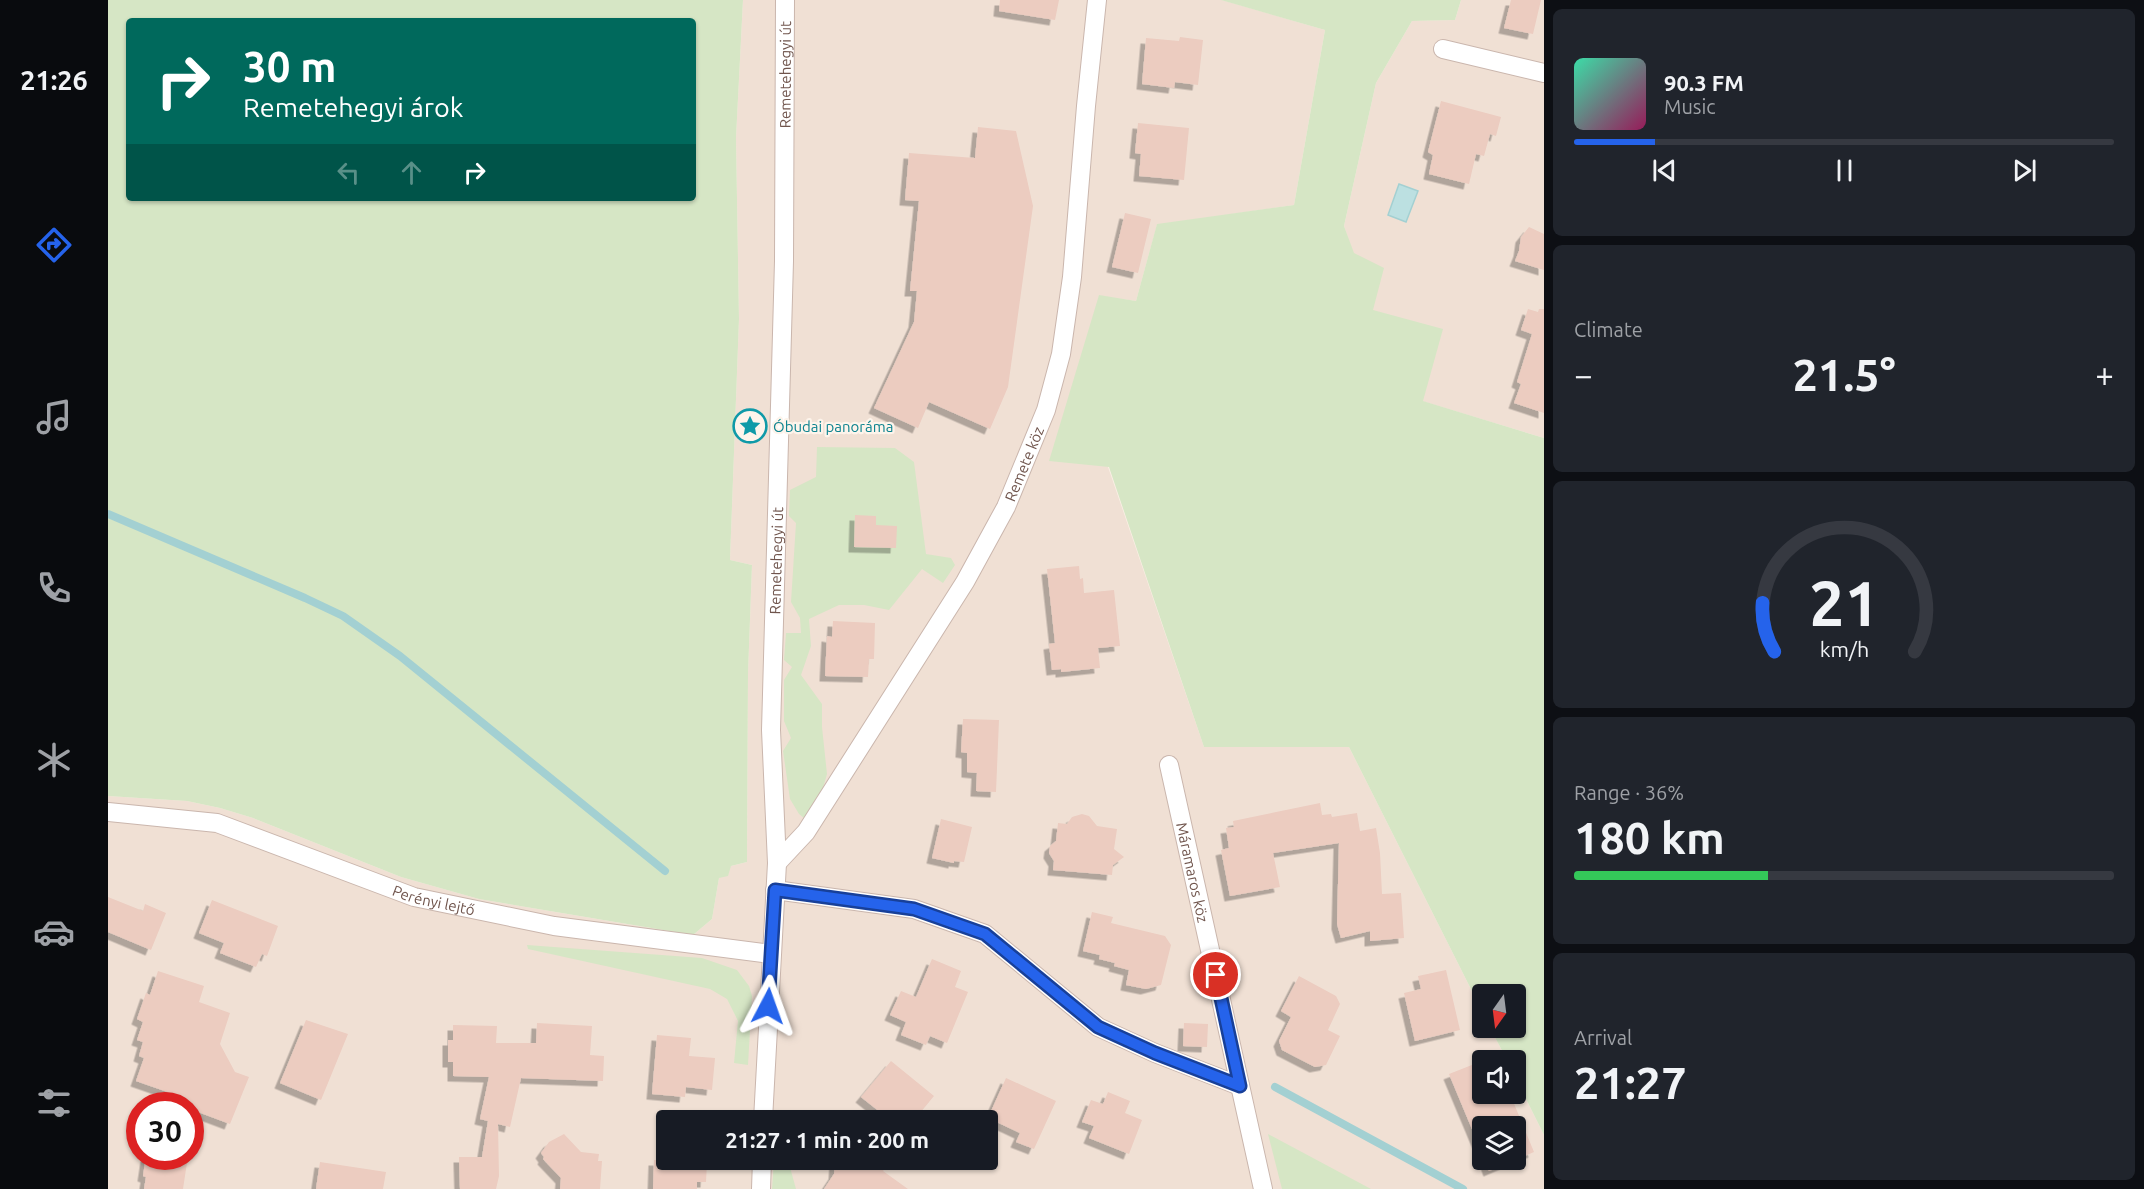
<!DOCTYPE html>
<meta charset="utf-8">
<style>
:root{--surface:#171b24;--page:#20242c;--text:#f1f3f6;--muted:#9ea1a6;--line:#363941;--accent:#2563eb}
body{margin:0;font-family:Ubuntu,sans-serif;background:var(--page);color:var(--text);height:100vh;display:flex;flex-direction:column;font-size:22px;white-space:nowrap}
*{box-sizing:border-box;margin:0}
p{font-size:20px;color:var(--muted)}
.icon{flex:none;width:33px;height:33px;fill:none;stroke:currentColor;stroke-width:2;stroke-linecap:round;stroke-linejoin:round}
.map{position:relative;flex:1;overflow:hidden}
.panel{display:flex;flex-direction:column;gap:9px;padding:9px;background:#0d0f14;width:600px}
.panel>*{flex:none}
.guide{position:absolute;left:18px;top:18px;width:570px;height:183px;border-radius:6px;box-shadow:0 2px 4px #0004;background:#00695c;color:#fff;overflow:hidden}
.needle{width:39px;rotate:194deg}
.controls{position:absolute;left:1364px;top:984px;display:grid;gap:12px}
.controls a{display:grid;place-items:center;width:54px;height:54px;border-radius:6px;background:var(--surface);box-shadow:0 2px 4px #0004;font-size:30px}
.speed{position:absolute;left:18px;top:1092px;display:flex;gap:12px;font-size:30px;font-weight:700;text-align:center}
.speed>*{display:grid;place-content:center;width:78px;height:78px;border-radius:50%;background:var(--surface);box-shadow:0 2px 4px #0004;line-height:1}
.speed .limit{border:9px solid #d22;background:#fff;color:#111}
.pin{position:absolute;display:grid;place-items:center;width:51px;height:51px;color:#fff;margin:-26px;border:3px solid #fff;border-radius:50%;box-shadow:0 2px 6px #0007}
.me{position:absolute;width:66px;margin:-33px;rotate:4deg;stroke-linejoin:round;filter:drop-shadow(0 0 4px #0008)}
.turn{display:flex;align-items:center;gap:21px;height:126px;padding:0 18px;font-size:27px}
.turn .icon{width:78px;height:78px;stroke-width:2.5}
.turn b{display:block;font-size:42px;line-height:51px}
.lanes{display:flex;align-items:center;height:57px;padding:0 18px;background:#0003;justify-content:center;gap:30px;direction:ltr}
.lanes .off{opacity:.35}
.big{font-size:45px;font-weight:600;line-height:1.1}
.panel .card{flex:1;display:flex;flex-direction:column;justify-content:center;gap:9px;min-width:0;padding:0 21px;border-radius:9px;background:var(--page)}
.panel .dial{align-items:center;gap:0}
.dial svg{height:156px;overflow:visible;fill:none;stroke:var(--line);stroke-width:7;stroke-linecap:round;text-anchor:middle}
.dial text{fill:var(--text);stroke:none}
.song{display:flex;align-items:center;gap:18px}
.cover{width:72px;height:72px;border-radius:9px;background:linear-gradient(135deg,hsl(160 70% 55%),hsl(330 70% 35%))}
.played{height:6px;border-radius:3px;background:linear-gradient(90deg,var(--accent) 15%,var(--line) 15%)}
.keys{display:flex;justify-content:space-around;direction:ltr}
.heat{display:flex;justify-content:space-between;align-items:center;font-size:33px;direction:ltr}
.charge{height:9px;border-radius:4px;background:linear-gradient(90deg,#34c759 36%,var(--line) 0)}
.trip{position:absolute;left:548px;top:1110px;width:342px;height:60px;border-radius:6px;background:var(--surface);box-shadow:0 2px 4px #0004;font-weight:600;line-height:60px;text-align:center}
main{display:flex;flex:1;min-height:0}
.tabs{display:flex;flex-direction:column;width:108px;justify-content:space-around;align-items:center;background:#090b0e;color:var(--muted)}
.tabs .icon{width:42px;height:42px}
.tabs .active{color:var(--accent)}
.tabs b{font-size:27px;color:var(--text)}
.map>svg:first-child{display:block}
</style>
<main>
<nav class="tabs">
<b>21:26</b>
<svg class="icon active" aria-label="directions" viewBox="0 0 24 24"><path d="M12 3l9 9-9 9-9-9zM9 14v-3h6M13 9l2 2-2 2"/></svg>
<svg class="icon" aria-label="music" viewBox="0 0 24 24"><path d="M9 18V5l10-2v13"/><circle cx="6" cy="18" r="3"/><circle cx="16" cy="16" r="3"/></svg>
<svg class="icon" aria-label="phone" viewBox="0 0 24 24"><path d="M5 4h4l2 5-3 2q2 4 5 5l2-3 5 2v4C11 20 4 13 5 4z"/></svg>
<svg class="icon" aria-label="climate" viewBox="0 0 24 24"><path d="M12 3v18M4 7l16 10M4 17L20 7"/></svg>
<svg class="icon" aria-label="car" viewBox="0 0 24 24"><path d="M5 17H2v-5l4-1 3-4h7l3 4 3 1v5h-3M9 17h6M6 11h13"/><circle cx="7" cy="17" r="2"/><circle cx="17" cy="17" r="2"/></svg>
<svg class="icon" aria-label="filters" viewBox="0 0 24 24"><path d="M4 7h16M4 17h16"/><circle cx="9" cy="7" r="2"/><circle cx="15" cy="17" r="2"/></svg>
</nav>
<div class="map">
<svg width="1436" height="1189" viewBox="0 0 1436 1189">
<defs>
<filter id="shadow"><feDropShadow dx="-5.5" dy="5.5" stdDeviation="0" flood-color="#0004"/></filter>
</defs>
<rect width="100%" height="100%" fill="#faefe5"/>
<path fill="#f0e0d4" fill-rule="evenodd" d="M635,0H1114L1217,30L1186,205L1049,225L1028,301L991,296L1000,467L1096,747H1241L1374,1011V1028H1382L1399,1060H1374V1094H1407V1077L1436,1135V1189H0V796L79,801L112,808L145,818L293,877L371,899L585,935L604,919L611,878L623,866L639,862L640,674L644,565L622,560L631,319L628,138ZM32,1106H82V1156H32ZM558,1120H879V1160H558ZM1374,1126H1407V1160H1374Z
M1353,0H1436V438L1314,401L1264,310L1236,226L1268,83L1304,21L1347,20Z"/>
<path fill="#d6e6c5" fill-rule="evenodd" d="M0,0H635L628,138L631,319L622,560L644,565L640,674L639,862L623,866L620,876L611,878L604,919L585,935L371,899L293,877L145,818L112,808L79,801L0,796ZM21,21H585V198H21Z
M1113,0H1353L1347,20L1304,21L1268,83L1236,226L1246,253L1276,268L1265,310L1335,329L1315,401L1436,438V1135L1407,1077V1060H1399L1382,1028H1407V994H1374V1011L1241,747H1096L1001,467L941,461L991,295L1028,301L1049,224L1186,205L1217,30Z
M709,447L787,448L806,462L818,554L843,558L847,565L835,583L814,569L781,610L756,605H731L701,619L703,646L693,675L714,704V727L719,774L711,802L696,818L691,814L682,799L675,751L683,738L676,721V680L684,667L676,660L678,633H693L692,618L683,602L688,523L681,516L682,490L708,477Z
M419,945L594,958L629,970L641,986L644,996L640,1065L626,1063L630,1021L619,999L602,989L420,949Z
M1160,1134L1263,1189H1174Z
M666,1160H680L688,1189H664Z"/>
<path fill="#bce0e1" stroke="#a3d0d2" stroke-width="1.5" d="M1291,184L1310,191L1298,222L1280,215Z"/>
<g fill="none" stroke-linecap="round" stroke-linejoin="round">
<path stroke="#a3d0d2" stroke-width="8" d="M0,514L197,598L235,616L292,656L557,871
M1167,1087L1355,1189"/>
</g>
<path fill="#ecccc0" filter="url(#shadow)" d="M892,0H951L947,20L891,11Z
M1403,0H1433L1425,34L1396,28Z
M1072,37L1095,40L1090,85L1067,82L1066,88L1034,84L1038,38L1071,41Z
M1333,101L1393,117L1388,136L1382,134L1376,156L1368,154L1361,184L1321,174L1325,155L1320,152Z
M1030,123L1081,128L1076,180L1031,176L1033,154L1027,153Z
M870,127L908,131L925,206L900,387L882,429L821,402L810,428L766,408L806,322L809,291H802L811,201L797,200L801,153L867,158Z
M1017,213L1043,219L1030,273L1004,267Z
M1421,227L1436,234V270L1407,261L1411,251L1413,237Z
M1420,309L1430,312L1431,309H1436V413L1406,403L1413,384L1409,382L1424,334L1413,330Z
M747,515L768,516V525L789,526L788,548L746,547Z
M971,566L972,579L975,578L976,593L1006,590L1012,646L990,648L992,668L953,672V669L944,670L941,644L947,643L939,569Z
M725,621L767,623L766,659H761L760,677L717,676L719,636L724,637Z
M855,719L891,720L888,792L868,791L869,773L859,772V753L853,752Z
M1212,803L1214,815L1223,814L1224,817L1249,813L1252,831L1268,828L1272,853L1274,894L1293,893L1296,938L1262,941V931L1233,938L1229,924L1231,843L1165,853L1172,887L1122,896L1113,850L1121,848L1118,828L1126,827L1125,821Z
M974,814L981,816L989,826L1009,829L1006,849L1016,857L1005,865L1004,875L945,870L946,861L941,853L942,846L948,841L950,823L959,824L964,817Z
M833,819L864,827L856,862L846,861V863L824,858Z
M0,897L35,911L37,904L58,913L43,950L0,932Z
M104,900L170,926L159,956L154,954L148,967L112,953L116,943L91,933Z
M984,912L1005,917L1003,923L1057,936L1063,945L1053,985L1038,989L1018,985L1021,970L1006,966L1007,963L991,959L992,955L975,951Z
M824,959L853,971L847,987L860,992L839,1043L822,1036L818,1045L793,1035L798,1022L782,1015L793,991L808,997Z
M1338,970L1352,1030L1307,1041L1296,993L1313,989L1310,976Z
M50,971L96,986L91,1002L122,1013L112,1044L127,1072L141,1077L122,1124L82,1109V1106L68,1103L71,1096L28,1081L36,1058L31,1056L35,1042L29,1040L35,1022L29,1019L38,993L42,995Z
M1191,976L1228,996L1232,1004L1220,1030L1232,1036L1218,1065L1207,1067L1174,1050L1171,1041L1183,1017L1173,1011Z
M198,1020L240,1034L213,1100L172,1083Z
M429,1023L484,1026L482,1055L496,1056L495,1081L413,1078L402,1127L390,1124L391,1176L388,1189H352L351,1157H374L380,1121L372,1119L381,1077L345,1076V1062H340V1040H345V1025L389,1026L388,1043H428Z
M1076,1023L1100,1024L1099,1047L1075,1046Z
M549,1035L583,1038L581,1056L607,1058L604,1090L578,1087L577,1097L544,1094Z
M783,1061L826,1096L806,1120H782L753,1097Z
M1374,1061V1094H1402L1426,1152L1381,1171L1377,1160H1407V1126H1374V1153L1341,1074Z
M898,1078L948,1101L926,1149L908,1142L912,1133L880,1118Z
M1000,1092L1022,1101L1017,1113L1034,1120L1021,1154L981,1138L986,1126L974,1122L983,1100L995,1104Z
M456,1134L473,1152L491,1154L490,1161H494L492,1189H452L453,1178L435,1159L436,1157L433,1153L441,1142Z
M38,1156H80L75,1189H36L38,1177L35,1176Z
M546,1160L599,1162L598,1182H589V1189H545Z
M727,1160H783L775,1171L800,1189H716L726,1174Z
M212,1162L278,1172L275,1189H208Z"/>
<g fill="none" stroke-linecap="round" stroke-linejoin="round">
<defs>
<g id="minor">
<path d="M1335,49L1436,73"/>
<path id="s1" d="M1061,765L1155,1189"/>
<path id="s2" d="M0,812L109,823L306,897L446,926L663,954"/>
<path id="s3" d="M669,863L698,832L857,582L898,507L938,410L953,354L964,277L978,106L989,0"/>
<path d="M667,890L806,909L877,934L990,1027L1047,1053L1132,1086"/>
<path id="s4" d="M655,1120L669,863L663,730L676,261L677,0"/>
<path d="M653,1189L654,1160"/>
</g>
</defs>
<use href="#minor" stroke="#cab6ad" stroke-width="20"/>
<use href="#minor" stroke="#fff" stroke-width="18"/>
</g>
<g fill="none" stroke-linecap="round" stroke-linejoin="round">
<defs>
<path id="route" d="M660,1006L667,890L806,909L877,934L990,1027L1047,1053L1132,1086L1108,975"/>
</defs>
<use href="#route" stroke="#184099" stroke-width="15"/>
<use href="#route" stroke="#2563eb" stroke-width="10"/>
</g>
<defs>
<symbol id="sight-ring" viewBox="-11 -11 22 22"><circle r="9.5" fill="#fdf4eb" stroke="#0f9aa8" stroke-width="1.5"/><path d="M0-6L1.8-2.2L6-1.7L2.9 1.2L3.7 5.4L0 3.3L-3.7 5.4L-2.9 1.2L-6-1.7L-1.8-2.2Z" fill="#0f9aa8"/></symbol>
</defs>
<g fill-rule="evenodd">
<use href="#sight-ring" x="623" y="407" width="38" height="38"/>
</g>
<g text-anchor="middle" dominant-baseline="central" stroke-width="4.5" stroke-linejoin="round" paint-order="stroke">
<g font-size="15" fill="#70554d" stroke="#fdf4eb">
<text stroke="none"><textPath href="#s4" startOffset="1046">Remetehegyi út</textPath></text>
<text stroke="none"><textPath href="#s3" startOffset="471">Remete köz</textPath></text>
<text stroke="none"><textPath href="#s4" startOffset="560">Remetehegyi út</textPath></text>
<text stroke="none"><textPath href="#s1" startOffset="110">Máramaros köz</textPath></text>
<text stroke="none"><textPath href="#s2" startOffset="340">Perényi lejtő</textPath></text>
</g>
<g font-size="15" fill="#0d838f" stroke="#fdf4eb" text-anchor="start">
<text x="665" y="426">Óbudai panoráma</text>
</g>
</g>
</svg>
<div class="controls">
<a><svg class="needle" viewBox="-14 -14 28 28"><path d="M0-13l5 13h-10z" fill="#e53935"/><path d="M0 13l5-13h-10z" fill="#9ea1a6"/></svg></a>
<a><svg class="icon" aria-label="sound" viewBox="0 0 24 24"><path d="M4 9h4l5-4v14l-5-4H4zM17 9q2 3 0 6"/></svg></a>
<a><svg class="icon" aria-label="layers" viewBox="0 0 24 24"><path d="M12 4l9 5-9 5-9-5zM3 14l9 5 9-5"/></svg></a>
</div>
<div class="speed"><div class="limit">30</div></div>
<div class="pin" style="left:1108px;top:975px;background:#d93025"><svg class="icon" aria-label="arrive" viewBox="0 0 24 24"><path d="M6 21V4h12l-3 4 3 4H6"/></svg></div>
<svg class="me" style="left:660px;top:1006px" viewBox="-20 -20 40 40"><path d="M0-17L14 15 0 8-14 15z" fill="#2563eb" stroke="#fff" stroke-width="4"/></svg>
<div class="trip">21:27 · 1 min · 200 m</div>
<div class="guide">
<div class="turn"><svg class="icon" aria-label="right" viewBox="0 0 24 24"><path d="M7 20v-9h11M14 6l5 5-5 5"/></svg><div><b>30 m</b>Remetehegyi árok</div></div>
<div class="lanes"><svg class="icon off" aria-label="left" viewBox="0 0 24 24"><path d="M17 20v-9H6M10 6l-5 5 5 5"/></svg><svg class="icon off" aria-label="ahead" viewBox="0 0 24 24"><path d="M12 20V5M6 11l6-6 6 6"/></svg><svg class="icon" aria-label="right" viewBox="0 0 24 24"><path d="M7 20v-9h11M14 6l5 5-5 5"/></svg></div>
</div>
</div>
<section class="panel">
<div class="card">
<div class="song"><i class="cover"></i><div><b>90.3 FM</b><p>Music</p></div></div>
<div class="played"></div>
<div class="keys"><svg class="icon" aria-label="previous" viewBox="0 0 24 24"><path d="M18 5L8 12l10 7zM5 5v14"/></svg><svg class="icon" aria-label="pause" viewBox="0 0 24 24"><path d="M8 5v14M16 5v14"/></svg><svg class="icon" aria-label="next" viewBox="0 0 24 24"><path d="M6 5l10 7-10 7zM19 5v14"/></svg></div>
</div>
<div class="card"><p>Climate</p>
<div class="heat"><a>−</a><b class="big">21.5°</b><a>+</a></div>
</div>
<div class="card dial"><svg viewBox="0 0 100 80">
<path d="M14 69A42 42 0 1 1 86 69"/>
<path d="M14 69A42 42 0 0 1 8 44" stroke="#2563eb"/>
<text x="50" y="56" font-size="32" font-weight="700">21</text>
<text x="50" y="72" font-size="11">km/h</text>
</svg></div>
<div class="card"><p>Range · 36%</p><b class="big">180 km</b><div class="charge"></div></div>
<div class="card"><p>Arrival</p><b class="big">21:27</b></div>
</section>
</main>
